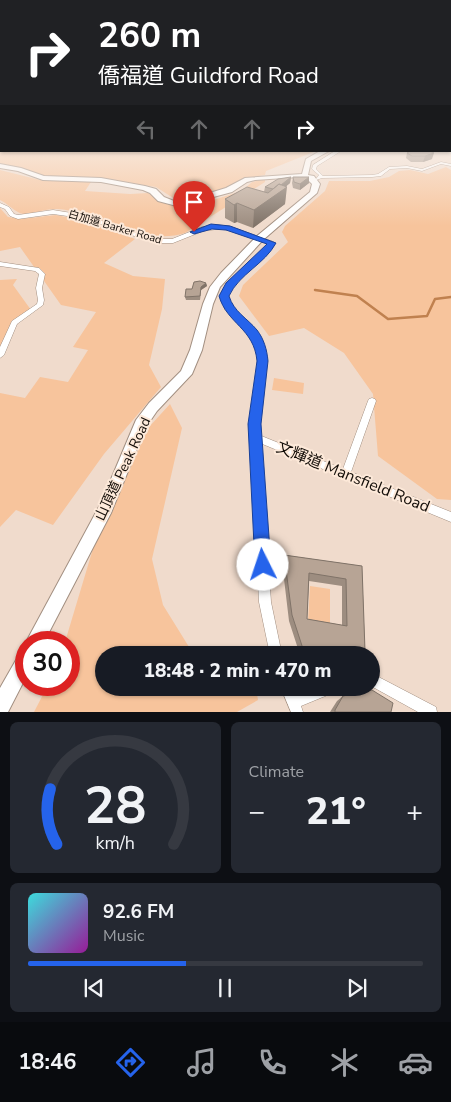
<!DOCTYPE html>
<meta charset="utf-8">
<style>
:root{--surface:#171b24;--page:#242831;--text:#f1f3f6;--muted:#9ea1a6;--line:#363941;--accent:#2563eb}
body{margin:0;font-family:"Nunito Sans","Noto Sans TC",sans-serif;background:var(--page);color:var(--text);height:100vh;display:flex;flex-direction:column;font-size:19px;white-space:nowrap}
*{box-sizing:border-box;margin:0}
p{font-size:16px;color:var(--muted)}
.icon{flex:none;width:28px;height:28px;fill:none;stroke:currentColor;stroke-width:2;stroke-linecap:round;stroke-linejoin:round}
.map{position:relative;height:712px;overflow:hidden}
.sheet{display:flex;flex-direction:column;gap:10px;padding:10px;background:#0d0f14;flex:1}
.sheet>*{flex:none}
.banner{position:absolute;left:0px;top:0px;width:451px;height:152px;box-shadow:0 1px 4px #0004;background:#202124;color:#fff;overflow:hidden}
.speed{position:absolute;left:15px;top:631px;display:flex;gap:10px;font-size:25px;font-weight:700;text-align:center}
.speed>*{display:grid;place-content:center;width:65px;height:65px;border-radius:50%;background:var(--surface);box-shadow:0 1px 4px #0004;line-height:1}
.speed .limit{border:8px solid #d22;background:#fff;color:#111}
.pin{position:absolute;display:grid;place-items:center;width:42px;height:42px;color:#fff;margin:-51px -21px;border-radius:50% 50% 50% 0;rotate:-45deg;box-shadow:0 0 5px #0007}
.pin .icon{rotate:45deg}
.me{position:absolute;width:55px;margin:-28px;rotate:356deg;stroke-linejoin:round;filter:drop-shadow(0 0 4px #0008)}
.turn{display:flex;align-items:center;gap:18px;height:105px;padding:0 15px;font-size:22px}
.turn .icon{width:65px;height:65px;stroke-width:2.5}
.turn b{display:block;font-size:35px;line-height:42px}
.lanes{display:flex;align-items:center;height:48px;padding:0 15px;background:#0003;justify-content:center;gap:25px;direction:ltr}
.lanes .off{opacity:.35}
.big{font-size:38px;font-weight:800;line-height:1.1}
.sheet .widget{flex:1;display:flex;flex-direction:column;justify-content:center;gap:8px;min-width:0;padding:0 18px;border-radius:8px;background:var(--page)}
.sheet .dial{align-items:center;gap:0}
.dial svg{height:130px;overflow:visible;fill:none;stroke:var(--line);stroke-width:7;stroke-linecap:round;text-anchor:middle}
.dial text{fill:var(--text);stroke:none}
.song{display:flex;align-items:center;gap:15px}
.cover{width:60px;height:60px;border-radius:8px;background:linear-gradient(135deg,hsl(180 70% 55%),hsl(300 70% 35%))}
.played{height:5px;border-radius:2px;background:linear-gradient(90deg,var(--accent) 40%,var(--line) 40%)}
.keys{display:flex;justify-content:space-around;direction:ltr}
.heat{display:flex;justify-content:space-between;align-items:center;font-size:28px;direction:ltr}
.sheet .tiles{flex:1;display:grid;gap:10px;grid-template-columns:1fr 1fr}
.widget:last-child{grid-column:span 2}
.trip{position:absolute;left:95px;top:646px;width:285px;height:50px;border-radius:25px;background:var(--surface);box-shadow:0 1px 4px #0004;font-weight:800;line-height:50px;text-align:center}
.menu{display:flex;height:80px;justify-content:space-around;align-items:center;background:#090b0e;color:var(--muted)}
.menu .icon{width:35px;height:35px}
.menu .active{color:var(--accent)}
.menu b{font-size:22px;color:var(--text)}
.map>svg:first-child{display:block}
</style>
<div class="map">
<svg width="451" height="712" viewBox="0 0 451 712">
<rect width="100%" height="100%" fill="#f0dbcc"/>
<path fill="#f7c49c" d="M0,127L1,151H316L266,171L265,175L249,178L236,186L192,200L178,201L156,187L108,179L45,176L0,165Z
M446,167L451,170V500L437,499L378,456L373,394L344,353L304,328L269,336L239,296L243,285L288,242L282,232L285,226L325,191L329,181H370L389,177L399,171L410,170L428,174Z
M0,170L40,180L91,182L85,191L130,194L148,193L173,205L187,206L200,204L242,191L252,182L265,179V182L185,233C142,247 101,212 58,209C46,208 35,214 23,214C16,213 7,203 0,200Z
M0,208L8,217L21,219L56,215L91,222L135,239L104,263L133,276L165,279L162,309L149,365L161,387L104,454L53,525L16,510L0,527V393L25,398L40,377L68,382L88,350L73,347L96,312L61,305L20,247L0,251Z
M17,279L13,285L31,310L11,324L0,350V280Z
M274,378L304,383L303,394L272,390Z
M170,404L182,428L152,559L163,605L194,655H104V688H256L258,700L237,712H34L48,685H69V642H65L95,542L149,427Z
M310,586L330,589V626L308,622Z"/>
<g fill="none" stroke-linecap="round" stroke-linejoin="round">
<path stroke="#c0814f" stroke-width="2.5" d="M315,290L357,296L388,319L427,316L435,299L451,297"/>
<defs>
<path id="street" d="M335,151H341L317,166L316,169L323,176L372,175L378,174L389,167L407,166L422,169L441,162L451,164V166L441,164L422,171L407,168L390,169L381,176L372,177L322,178L316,180V179L319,175L312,169L313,165Z
M0,203L9,207L14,214L18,215L53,210L90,216L121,229L159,239H172L202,227L218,225L229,226L274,242L275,243L271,250L232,286L227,296L230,307L256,331L266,350V366L259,413V435L343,469L368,401L369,399L372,398L375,399L376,401L351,472L451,512V522L260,443L271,602L282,655H270L259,602L251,437V413L258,366V350L250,335L225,310L221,296L227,284L267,248L269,244L228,230L218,229L203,231L173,243H159L117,231L89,219L53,214L18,219L10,216L5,209L0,207Z
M0,262L39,268L45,274L42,288L44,300L43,305L17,324L4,355L0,358V347L12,321L37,304L38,300L36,288L39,274L35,271L0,266Z
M371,673L436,707L437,712H418L371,686Z
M281,688H293L297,696L317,688H337L335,692L301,706L303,712H291Z"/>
<path id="secondary" d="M320,151H329L311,161L308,175L314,176L320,184L317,193L263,240L220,287L213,304L202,350L192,374L157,411L146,427L111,513L44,642H26L101,503L136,420L149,403L181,371L190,350L203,304L210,287L221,273L257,236L310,192L312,184L308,180L299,177L255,180L247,182L232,192L191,203L173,205L158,201L150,193L143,190L101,182L43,180L18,171L0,168V164L21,168L44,176L101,178L145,186L156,189L164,197L174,201L190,199L226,188L245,178L302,174L306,159Z
M26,650V677L8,712H0V688L20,653Z"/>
</defs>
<use href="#street" stroke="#a28f81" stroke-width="1"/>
<use href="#secondary" stroke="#a28f81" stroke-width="2"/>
<use href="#street" fill="#fff" fill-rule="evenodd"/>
<use href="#secondary" fill="#fff" fill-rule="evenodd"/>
</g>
<path fill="#9d8d80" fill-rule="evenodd" d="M72,151H110V152Z
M431,151L432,159L423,162H411L406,158L407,153Z
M291,177L290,183L286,186L285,204L253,228L237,222L234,223L225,218V199L264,192L265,187Z
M293,177L309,183L300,190L293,188L292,183Z
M206,283L207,286L201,290L200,300H186L185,297L192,289Z
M284,555L362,566L365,651L361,655H353L341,653V655H300L289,621L282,562ZM309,581L342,586V625L307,619Z
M343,696L391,712H330L337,701Z"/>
<path fill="#807368" d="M434,153L432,159L423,162L425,156Z
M291,177L290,183L282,190L287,187L285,204L253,228L254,210L275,190Z
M309,177V183L300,190V184Z
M237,203V222L234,223V205Z
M206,283L207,286L201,290L200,300L201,287Z"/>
<path fill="#b7a495" stroke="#807368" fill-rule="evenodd" d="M410,151H430L434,153L425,156H412L407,153Z
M291,177L281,185L279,184L273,189L265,187L278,179Z
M293,177H309L300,184L294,182Z
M279,184L287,187L254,210L237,203L234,205L225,199L247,187L268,193Z
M200,281L206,283L201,287L200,296L185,297L186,289H192L194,282Z
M284,555L362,566L365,651L340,647L341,655H305L292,615ZM309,573L346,579L347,626L307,619Z
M372,690L393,703L391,712H335V710L343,696Z"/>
<linearGradient id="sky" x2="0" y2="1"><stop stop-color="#98a0ab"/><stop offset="0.56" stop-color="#f8efe8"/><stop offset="1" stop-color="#f8efe8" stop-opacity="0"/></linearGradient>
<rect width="451" height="226" fill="url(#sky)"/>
<path fill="#2563eb" stroke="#184099" d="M211,224L230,226L276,243C265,264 239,274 229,296C234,312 247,318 257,330C264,339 267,350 268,361L261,424L271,565L269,571L263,574L258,571L255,565L248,424L257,361C254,328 227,324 219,296L226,283L267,244L226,230L212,229L194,234L190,232Z"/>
<g text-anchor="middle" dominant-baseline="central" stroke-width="4" stroke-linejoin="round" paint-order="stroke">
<g font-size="11" fill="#130d08" stroke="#fde9d9">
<text transform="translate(115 227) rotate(16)">白加道 Barker Road</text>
</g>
<g font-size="14" fill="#130d08" stroke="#fde9d9">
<text transform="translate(123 469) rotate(-65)">山頂道 Peak Road</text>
</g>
<g font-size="16" fill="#130d08" stroke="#fde9d9">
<text transform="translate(353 477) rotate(22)">文輝道 Mansfield Road</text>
</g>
</g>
</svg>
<div class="speed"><div class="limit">30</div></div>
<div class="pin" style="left:194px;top:232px;background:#d93025"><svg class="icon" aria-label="arrive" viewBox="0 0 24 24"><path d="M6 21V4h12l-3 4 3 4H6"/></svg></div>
<svg class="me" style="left:263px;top:565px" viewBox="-20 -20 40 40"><circle r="19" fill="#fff"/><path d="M0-13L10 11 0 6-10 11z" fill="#2563eb"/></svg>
<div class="trip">18:48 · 2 min · 470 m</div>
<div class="banner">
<div class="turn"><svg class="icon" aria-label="right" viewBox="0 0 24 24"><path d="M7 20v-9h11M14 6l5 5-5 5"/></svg><div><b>260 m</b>僑福道 Guildford Road</div></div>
<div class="lanes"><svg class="icon off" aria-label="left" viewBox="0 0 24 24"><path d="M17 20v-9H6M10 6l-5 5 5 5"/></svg><svg class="icon off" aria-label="ahead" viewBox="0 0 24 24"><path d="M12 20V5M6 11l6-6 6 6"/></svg><svg class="icon off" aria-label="ahead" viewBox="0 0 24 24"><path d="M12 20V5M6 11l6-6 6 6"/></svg><svg class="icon" aria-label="right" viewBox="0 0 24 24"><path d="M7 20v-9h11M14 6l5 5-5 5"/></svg></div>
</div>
</div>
<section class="sheet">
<div class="tiles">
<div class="widget dial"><svg viewBox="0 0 100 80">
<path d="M14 69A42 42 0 1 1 86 69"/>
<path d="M14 69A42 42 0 0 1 10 35" stroke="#2563eb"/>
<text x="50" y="56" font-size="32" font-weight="700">28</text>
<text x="50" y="72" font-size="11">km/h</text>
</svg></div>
<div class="widget"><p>Climate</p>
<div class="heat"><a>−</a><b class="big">21°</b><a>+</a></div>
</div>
<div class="widget">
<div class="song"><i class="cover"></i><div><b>92.6 FM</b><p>Music</p></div></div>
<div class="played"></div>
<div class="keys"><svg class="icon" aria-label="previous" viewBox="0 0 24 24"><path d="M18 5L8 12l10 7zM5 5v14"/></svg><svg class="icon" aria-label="pause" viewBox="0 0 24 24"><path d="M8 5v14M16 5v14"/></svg><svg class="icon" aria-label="next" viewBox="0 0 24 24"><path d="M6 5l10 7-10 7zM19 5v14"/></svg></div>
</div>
</div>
</section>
<nav class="menu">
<b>18:46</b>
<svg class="icon active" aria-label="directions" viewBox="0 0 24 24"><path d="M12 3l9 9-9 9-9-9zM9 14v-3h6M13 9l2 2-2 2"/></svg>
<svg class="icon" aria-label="music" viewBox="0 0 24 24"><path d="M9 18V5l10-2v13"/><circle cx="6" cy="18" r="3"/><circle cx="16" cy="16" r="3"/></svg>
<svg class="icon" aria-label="phone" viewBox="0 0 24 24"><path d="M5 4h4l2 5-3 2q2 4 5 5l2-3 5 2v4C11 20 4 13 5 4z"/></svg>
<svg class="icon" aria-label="climate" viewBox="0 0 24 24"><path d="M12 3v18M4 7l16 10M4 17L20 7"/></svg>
<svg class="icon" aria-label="car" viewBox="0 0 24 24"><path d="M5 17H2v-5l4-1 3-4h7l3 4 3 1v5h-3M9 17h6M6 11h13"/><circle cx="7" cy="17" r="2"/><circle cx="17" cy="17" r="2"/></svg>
</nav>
